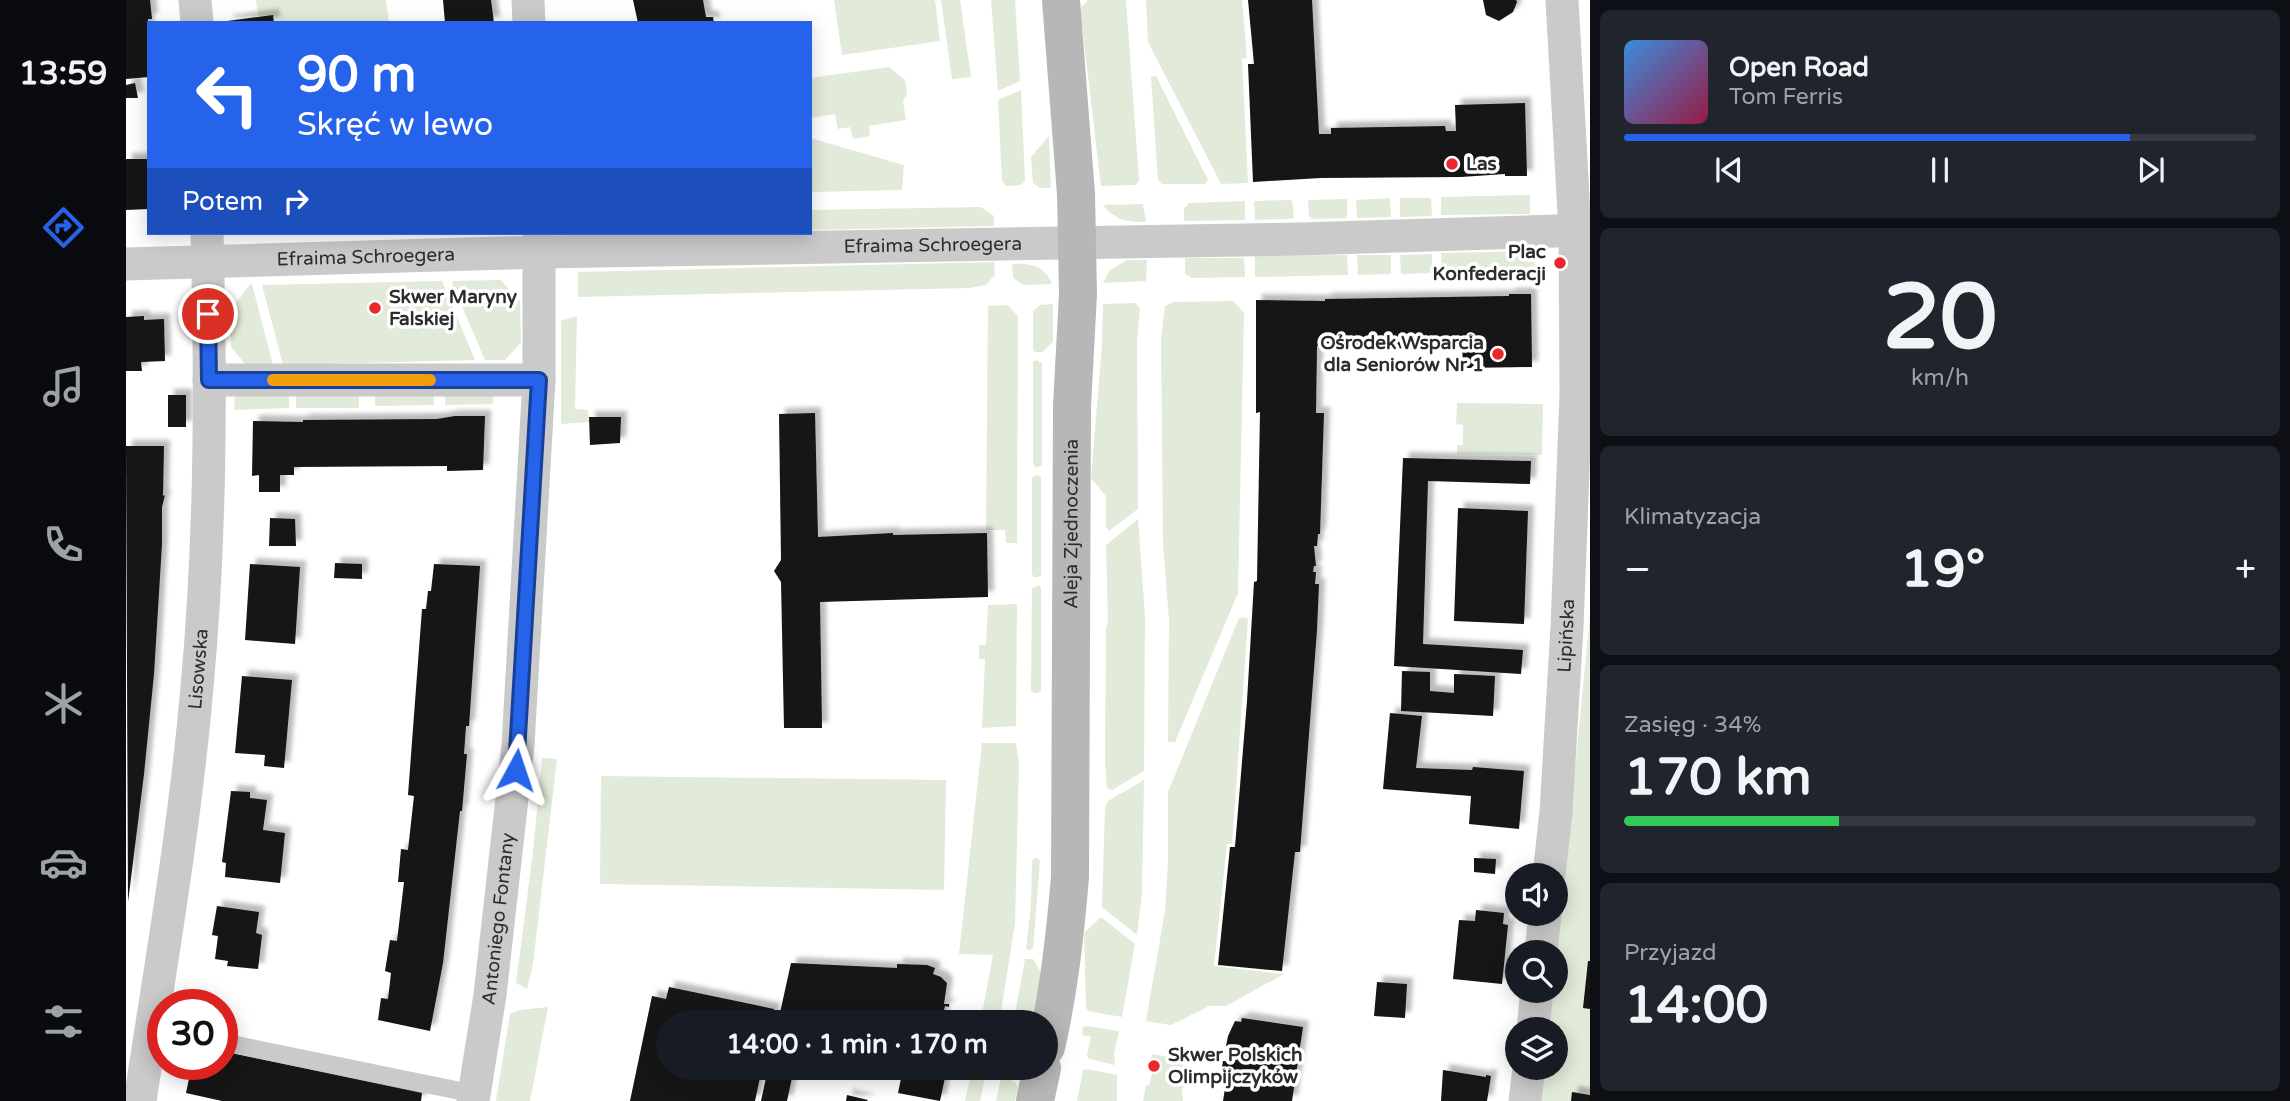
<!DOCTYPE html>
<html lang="pl">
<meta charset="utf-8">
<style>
:root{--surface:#171b24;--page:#20242c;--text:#f1f3f6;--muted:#9ea1a6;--line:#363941;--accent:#2563eb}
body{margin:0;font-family:"Varela Round",sans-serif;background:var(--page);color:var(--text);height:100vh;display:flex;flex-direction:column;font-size:26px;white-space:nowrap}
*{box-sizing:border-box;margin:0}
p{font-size:23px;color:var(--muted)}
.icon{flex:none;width:38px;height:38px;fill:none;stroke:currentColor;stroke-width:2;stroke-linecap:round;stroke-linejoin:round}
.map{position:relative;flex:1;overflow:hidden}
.details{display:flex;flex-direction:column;gap:10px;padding:10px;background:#0d0f14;width:700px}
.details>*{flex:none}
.guide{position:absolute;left:21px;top:21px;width:665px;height:214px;border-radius:0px;box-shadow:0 4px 18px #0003;background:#2563eb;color:#fff;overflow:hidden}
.fabs{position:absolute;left:1379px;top:863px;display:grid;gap:14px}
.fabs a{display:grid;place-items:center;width:63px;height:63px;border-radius:50%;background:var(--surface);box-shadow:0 4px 18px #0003;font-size:35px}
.speed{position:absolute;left:21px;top:989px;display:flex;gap:14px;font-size:35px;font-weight:700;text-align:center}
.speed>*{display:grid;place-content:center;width:91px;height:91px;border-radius:50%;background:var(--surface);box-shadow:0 4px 18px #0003;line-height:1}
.speed .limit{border:10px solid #d22;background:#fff;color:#111}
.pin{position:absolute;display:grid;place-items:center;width:60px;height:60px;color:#fff;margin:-30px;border:4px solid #fff;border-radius:50%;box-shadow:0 2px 7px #0007}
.me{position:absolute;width:77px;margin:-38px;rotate:5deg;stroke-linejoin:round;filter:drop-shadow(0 0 5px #0008)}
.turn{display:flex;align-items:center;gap:24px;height:147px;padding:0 35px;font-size:32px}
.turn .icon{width:91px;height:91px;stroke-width:2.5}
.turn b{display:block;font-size:49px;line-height:60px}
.then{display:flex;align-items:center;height:66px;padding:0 35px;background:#0003;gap:14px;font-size:26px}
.big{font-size:52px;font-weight:800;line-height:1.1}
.details .card{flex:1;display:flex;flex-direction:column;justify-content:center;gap:10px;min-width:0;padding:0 24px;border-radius:10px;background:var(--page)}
.details .dial{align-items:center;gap:0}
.dial b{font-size:91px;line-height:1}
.song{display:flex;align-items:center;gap:21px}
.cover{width:84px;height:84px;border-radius:10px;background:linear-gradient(135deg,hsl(210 70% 55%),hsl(340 70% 35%))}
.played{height:7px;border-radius:4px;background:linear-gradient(90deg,var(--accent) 80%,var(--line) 80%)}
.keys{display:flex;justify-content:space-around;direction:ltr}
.heat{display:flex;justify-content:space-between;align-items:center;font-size:38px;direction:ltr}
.charge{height:10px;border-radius:5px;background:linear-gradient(90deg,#34c759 34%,var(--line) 0)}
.trip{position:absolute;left:530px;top:1010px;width:402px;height:70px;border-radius:35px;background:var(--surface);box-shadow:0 4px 18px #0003;font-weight:800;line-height:70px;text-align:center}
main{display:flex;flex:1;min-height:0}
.menu{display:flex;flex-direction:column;width:126px;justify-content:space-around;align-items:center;background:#090b0e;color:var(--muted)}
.menu .icon{width:49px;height:49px}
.menu .current{color:var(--accent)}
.menu b{font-size:32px;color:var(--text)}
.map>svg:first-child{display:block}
</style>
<main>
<nav class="menu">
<b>13:59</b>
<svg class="icon current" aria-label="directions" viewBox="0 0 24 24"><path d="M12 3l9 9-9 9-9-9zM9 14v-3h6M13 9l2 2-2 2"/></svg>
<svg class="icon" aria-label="music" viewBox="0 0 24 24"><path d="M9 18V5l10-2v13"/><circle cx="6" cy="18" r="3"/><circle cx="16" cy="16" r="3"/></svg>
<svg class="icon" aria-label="phone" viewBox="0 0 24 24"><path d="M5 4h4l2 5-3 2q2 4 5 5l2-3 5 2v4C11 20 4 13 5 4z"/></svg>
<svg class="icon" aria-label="climate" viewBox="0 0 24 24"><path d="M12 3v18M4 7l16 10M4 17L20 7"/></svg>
<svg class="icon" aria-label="car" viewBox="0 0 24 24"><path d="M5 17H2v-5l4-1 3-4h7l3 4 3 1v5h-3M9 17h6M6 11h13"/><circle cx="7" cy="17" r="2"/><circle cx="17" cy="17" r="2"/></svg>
<svg class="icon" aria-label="filters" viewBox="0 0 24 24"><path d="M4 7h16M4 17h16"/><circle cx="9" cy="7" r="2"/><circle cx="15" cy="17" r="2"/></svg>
</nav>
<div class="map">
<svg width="1464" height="1101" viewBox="0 0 1464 1101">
<defs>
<filter id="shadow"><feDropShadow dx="6" dy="-6" stdDeviation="2" flood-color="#0004"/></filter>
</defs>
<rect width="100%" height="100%" fill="#fff"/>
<path fill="#e2ebd9" d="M130,0H260L263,23H148L147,15L132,16Z
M708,0H809L814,41L716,55Z
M815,0H834L845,77L826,79Z
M865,0H889L894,81L872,91Z
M962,0H1000L1013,180L1010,185L975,186L954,9Z
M1020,0H1116L1121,58L1116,59L1122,183L1095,184L1022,42Z
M763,67L779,80L781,95L777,101L780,120L743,126L744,136L727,139L724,127L712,129L709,114L684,118V78Z
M1030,76L1082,180L1079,184H1036L1032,180L1025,77Z
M895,90L899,181L895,185L880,186L876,181L872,100Z
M923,136L925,188H914L907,183L905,157Z
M684,138L778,165L776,190L684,192Z
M1404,195V214L1315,215V197Z
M1264,198L1265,217L1231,218L1230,200Z
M1274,198H1305L1306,216L1274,217Z
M1221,199V218L1186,219L1183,216L1182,200Z
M1166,200L1168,217L1165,219L1129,220L1128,201Z
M1119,201V220L1058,221V209L1063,203Z
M1017,204L1020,222C1000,222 990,220 977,205Z
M855,207L868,216V226L684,230V210Z
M1408,251L1409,270L1316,273L1315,253Z
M1306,254V273L1275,274L1274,255Z
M1221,255L1222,275L1129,277V256Z
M1231,255H1265V274L1232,275Z
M1059,258H1118L1119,277L1066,278L1059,274Z
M1001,260H1021L1020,281L977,283L983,271Z
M868,262L869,275L859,285L844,288L452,297V272Z
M886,264C904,263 919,266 926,284L897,285L887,278Z
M375,280L394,301L395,342L379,360H359L326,283L327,281Z
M316,281L349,360L157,365L136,285Z
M124,284H126L147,365L121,366L105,347L104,311Z
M1107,301L1118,313L1112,593L1049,742H1042L1043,620L1037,544L1035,338L1039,306L1047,302Z
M1009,303L1014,308L1011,340L1012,509L983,531L980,527V496L965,478L976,345L977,304Z
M927,304V342L916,352H909L907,349V311L914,305Z
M881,305L892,316L891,543H880L879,530H860L862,306Z
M451,316L449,409L462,410L463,422L435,424V321Z
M910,360L916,363V465L910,468L907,464V362Z
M367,386V404L319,405V387Z
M308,387V405L249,406V388Z
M233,390V408H170V391Z
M163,391V408L108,410L109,395Z
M1331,403L1417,404L1416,455L1331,454V445H1337V425L1330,424Z
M910,475L915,477V575L913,577H908L906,574V478Z
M1012,519L1019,616L1018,771L986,790L981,788L979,762L980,629L982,620L980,545Z
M913,585L915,588V690L913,693H908L905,690L906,588Z
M891,604L890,726L856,728L859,659H853V645H860L862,605Z
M1464,615V1101H1416L1419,1068H1430V1029H1423L1427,991L1430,990V962Z
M1118,617L1122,619L1106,844H1101L1088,966L1158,974L1100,1006H1083L1045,1025L1020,1021L1039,911L1042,862V792L1113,618Z
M856,743H890L893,763L889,923L874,1018L856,1014L867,955L833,954Z
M416,758L431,759L407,964L401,989L390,983L407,852Z
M475,776L820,780L818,890L474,884Z
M1018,780L1016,893L1011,935L976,907L979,808L982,801Z
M909,858H912L914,861L907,948L903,951L900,948L905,906L906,861Z
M975,917L1009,944L996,1017L962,1011L960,1008L958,933Z
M899,959H907L916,975L908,1017L899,1021L888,1020Z
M422,1007L404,1101H370L384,1014L394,1010Z
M960,1026L993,1031L988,1053L989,1065L963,1059L961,1055L965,1037L956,1035L957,1027Z
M1026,1054L1057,1059L1058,1069L1055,1070L1059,1087L1056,1088L1057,1101H1017L1020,1085H1023L1026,1073L1023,1072Z
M961,1069L991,1075V1101H951L957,1070Z
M846,1070L860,1073L854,1101H839Z
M875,1077L889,1082L892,1088L889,1101H870Z"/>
<path fill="#141414" filter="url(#shadow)" d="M0,0H24L26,19H22L23,77L0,79Z
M317,0H365L368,23H319Z
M507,0H577L580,17H587L588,23H512Z
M1122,0H1186L1193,134H1205V128L1319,126L1320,131H1330L1329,105L1399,103L1401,176H1379V174L1335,177L1195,178L1127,182L1122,64H1128Z
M1357,0H1390L1391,2L1387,12L1373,21L1360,15Z
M147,15L148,23H101V21Z
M9,83L12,98H0V85Z
M0,159H23V209L0,210Z
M1383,294H1405L1406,367L1337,368L1336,342L1326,343V347L1212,350V345L1191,346L1190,413H1198L1194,534H1192L1191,546H1188L1190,566H1188L1187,572H1190L1189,584H1193L1191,630L1174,852H1169L1156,971L1092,965L1104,847H1109L1121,701L1128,582L1131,581L1134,412L1130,413V300L1199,301V299L1383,296Z
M18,316V320L38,319L39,361L15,362L16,371H0V317Z
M42,395H60V427H42Z
M689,413L692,537L767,533V535L861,533L862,597L694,602L696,728H658L655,582L648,571L655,560L653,414Z
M329,416H359L357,470L321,471V466L168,467V475H154V492H133V475L126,476L127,421L177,422V420L311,419Z
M463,417H495L494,443L464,445Z
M0,446H38L37,496L39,495L36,507V544L28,674L18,774L2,902Z
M1277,458L1405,461L1404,484L1302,481L1297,644L1397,650L1395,674L1268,666Z
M1332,508L1402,511L1398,624L1328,621Z
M144,518L169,519L170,546H143Z
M209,563L236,564V579L208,578Z
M124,564L174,567L169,644L119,640Z
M308,564L354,566L343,726H340L338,754H341L336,811H334L317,963L304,1031L252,1020L255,998L262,999L265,973L259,971L264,940L271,941L278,882H272L275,849L282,850L288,796L282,795L296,609H300L302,591H305Z
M1276,671L1304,672V691L1328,693V674L1369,676L1367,716L1275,711Z
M116,676L166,680L158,768L138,766L139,755L109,753Z
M1264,713L1296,716L1290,768L1346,770L1347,767L1398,771L1393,829L1343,824L1345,796L1257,789Z
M105,791L124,792V798L141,800L137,830L159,833L154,883L99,877L100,863L96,862Z
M1348,858L1370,859L1369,874L1348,872Z
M91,906L133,912L130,933L136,935L132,969L101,966L102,961L89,959L92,936L86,935Z
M1350,910L1378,913L1377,924L1382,925L1376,984L1327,979L1333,920L1349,921Z
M1462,961H1464V1009L1457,1008Z
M665,963L771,968V964L801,965L809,968L807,974L815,977L821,983L818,1004H823V1007L819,1006L815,1022H753L716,1014L704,1022H652Z
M1251,982L1281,984L1279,1018L1248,1016Z
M543,987L648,1009L646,1022H542V1068H636L629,1101H504L526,996L540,999Z
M1116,1018L1177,1027L1166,1101H1097L1100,1082L1094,1081L1097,1061L1109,1062L1111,1048L1100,1046L1102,1036L1109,1021L1115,1022Z
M96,1051L296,1093L295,1101H96L60,1093L66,1064H96Z
M642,1068H668L661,1101H635Z
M789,1068H821L814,1101L772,1093L777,1069L788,1071Z
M1317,1070L1360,1077V1075L1365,1076L1361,1101H1315Z
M1446,1092L1464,1095V1101H1445Z
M721,1095L742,1100L741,1101H720Z"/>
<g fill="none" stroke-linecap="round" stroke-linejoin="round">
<path stroke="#cacaca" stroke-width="18" d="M96,1042L349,1094"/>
<g stroke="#cacaca" stroke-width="33">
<path d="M69,0L71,23"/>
<path d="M402,0L403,23"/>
<path id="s1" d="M0,264L414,252L1174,239L1464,230"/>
<path d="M83,380H413"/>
<path id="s2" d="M1423,875L1430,812L1441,627L1450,395L1449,231L1436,0"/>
<path d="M1415,952L1419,914"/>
<path d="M1407,1029L1411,990"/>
<path id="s3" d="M14,1101C35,963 59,826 71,687C85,536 85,384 81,233"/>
<path id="s4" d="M347,1101L364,995L392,745L413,380V233"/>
<path d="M1399,1101L1403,1068"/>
</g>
<g stroke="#b7b7b7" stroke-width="38">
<path id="s5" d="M920,1047C933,991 939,935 944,877L946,406L952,294L950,194L935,0"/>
<path d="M909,1101L916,1068"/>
</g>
</g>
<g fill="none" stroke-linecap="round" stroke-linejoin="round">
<defs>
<path id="route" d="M82,314L83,380H413L390,770"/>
</defs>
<use href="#route" stroke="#184099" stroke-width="18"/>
<use href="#route" stroke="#2563eb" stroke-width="12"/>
<path stroke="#f59e0b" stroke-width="12" d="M147,380H304"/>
</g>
<g fill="#eb272c" stroke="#fff" stroke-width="2.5">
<circle cx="1326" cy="164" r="7"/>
<circle cx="1434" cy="263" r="7"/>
<circle cx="249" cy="308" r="7"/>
<circle cx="1372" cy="354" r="7"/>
<circle cx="1028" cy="1066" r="7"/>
</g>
<g text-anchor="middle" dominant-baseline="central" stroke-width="7" stroke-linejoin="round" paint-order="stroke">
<g font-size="19" font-weight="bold" fill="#2d2d2d" stroke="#fff" text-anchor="start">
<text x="1340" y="164">Las</text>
<text x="1420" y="252" text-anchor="end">Plac<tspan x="1420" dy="22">Konfederacji</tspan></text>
<text x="263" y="297">Skwer Maryny<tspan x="263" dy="22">Falskiej</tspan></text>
<text x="1358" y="343" text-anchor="end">Ośrodek Wsparcia<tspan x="1358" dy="22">dla Seniorów Nr 1</tspan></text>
<text x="1042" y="1055">Skwer Polskich<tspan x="1042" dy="22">Olimpijczyków</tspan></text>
</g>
<g font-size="19" fill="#2d2d2d" stroke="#fff">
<text stroke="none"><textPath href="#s1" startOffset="807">Efraima Schroegera</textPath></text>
<text stroke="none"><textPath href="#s1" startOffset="240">Efraima Schroegera</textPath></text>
<text stroke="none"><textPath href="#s5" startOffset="525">Aleja Zjednoczenia</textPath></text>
<text stroke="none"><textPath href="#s2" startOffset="240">Lipińska</textPath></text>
<text stroke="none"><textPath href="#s3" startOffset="436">Lisowska</textPath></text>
<text stroke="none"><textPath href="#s4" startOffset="184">Antoniego Fontany</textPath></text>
</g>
</g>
</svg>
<div class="fabs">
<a><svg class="icon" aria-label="sound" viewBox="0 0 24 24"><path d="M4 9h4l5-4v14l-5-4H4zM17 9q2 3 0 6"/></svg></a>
<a><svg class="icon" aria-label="search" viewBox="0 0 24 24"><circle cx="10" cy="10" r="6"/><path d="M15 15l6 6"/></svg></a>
<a><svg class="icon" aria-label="layers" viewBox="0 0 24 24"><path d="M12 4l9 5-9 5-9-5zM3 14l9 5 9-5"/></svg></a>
</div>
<div class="speed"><div class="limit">30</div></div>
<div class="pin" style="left:82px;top:314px;background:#d93025"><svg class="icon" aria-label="arrive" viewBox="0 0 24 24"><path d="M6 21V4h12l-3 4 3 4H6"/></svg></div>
<svg class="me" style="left:390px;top:770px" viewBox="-20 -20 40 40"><path d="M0-17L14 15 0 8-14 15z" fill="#2563eb" stroke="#fff" stroke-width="4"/></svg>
<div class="trip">14:00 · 1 min · 170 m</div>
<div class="guide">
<div class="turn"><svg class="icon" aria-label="left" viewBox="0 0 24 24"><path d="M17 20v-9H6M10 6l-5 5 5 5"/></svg><div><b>90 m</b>Skręć w lewo</div></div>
<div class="then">Potem<svg class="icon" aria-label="right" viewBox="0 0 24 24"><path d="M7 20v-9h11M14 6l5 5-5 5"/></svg></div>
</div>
</div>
<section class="details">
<div class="card">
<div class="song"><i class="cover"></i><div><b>Open Road</b><p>Tom Ferris</p></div></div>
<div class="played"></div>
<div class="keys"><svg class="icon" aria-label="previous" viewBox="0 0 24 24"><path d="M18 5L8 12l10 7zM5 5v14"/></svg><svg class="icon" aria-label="pause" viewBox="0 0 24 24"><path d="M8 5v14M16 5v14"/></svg><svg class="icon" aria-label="next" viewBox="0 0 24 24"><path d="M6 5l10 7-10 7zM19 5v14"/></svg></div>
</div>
<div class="card dial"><b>20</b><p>km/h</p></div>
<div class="card"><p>Klimatyzacja</p>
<div class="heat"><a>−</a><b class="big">19°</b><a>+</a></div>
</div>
<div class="card"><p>Zasięg · 34%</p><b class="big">170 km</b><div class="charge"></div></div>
<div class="card"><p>Przyjazd</p><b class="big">14:00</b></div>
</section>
</main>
